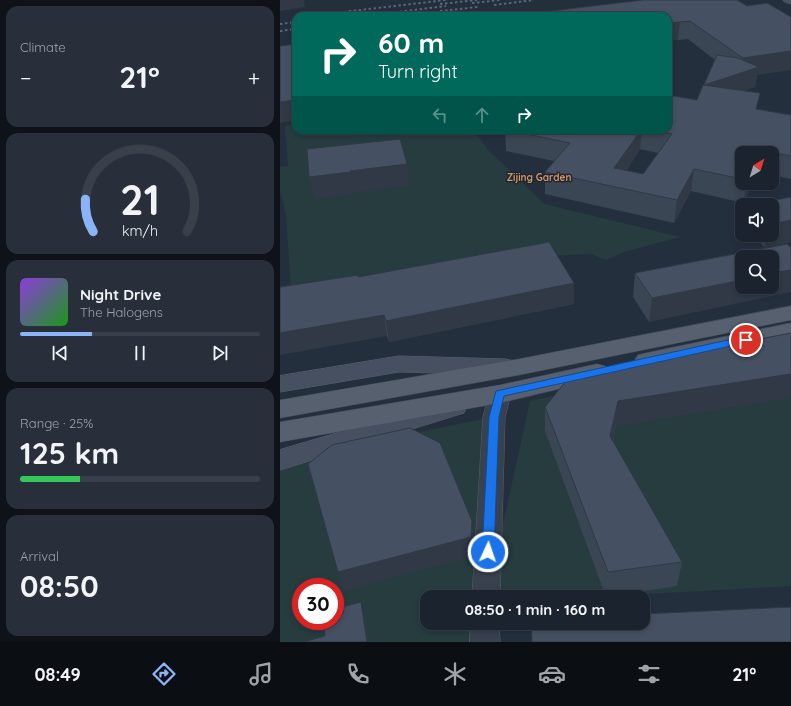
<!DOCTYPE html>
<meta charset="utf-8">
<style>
:root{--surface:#1b232e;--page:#282f3a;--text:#f1f3f6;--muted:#a0a4aa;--line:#39404a;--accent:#8ab4f8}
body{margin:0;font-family:Quicksand,sans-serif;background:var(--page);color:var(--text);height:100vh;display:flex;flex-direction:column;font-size:15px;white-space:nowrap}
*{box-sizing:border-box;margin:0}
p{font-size:13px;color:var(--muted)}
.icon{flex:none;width:22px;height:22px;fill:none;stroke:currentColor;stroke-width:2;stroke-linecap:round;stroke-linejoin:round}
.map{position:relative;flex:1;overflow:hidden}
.details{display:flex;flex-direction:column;gap:6px;padding:6px;background:#0f1319;width:280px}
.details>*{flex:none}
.guide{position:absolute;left:12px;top:12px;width:380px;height:122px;border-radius:12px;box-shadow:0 2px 6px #0003,0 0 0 1px var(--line);background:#00695c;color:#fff;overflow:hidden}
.needle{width:26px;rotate:38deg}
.controls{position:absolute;left:455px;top:146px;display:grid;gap:8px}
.controls a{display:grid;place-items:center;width:44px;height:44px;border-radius:8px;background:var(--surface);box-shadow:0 2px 6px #0003,0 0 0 1px var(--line);font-size:20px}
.speed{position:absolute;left:12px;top:578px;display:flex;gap:8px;font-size:20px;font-weight:700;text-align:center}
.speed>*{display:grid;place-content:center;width:52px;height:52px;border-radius:50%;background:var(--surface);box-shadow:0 2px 6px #0003,0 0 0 1px var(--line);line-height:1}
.speed .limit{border:6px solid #d22;background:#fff;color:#111}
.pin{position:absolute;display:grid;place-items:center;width:34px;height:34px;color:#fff;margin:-17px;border:2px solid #fff;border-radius:50%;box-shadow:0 1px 4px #0007}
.me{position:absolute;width:44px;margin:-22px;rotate:3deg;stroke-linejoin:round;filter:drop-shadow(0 0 3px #0008)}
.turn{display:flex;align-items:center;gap:14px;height:84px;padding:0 20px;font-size:18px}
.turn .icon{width:52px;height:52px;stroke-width:2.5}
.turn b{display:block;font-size:28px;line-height:34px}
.lanes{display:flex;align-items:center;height:38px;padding:0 20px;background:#0003;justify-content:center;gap:20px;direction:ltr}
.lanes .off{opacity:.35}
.big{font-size:30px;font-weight:700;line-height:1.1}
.details .card{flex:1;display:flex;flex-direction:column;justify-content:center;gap:6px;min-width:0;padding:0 14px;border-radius:12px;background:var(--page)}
.details .dial{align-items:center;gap:0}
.dial svg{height:104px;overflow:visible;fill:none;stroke:var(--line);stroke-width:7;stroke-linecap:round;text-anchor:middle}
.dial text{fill:var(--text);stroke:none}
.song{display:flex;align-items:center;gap:12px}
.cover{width:48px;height:48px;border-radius:6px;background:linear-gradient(135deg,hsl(270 70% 55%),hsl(120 70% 35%))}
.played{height:4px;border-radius:2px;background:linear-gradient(90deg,var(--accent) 30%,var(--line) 30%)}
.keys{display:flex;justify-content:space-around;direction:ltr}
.heat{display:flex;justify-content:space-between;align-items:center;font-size:22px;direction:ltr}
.charge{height:6px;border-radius:3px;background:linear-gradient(90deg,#34c759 25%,var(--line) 0)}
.trip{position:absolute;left:140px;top:590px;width:230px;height:40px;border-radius:12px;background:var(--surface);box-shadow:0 2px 6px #0003,0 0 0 1px var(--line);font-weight:700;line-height:40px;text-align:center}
.tabs{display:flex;height:64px;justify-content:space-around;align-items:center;background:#0b0e12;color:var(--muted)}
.tabs .icon{width:28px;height:28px}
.tabs .on{color:var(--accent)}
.tabs b{font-size:18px;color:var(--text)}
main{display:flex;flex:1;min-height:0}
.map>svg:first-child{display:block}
</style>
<main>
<section class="details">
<div class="card"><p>Climate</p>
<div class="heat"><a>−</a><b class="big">21°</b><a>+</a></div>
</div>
<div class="card dial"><svg viewBox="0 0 100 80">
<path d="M14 69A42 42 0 1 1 86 69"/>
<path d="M14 69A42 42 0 0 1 8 44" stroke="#8ab4f8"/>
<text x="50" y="56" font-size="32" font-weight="700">21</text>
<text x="50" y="72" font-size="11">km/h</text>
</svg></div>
<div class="card">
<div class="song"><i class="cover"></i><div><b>Night Drive</b><p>The Halogens</p></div></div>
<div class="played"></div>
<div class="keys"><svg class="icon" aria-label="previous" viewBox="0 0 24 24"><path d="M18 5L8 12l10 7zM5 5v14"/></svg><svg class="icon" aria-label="pause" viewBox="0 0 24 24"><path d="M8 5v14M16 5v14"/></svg><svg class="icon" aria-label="next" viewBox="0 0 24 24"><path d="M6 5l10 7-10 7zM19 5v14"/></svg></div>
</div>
<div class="card"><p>Range · 25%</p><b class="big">125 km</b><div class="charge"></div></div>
<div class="card"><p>Arrival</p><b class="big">08:50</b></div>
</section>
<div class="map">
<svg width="511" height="642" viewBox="0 0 511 642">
<rect width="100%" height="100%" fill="#242f3e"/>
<path fill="#263c3f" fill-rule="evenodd" d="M16,124V130H194L208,150L265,204L400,237L344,252L326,260L311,254L268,256L11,292L6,214L0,191V167L8,166L5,126Z
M511,345V586L311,597H207L250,401Z
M214,417L206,597H147V623H205V642H0V465L74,445ZM21,587H55V621H21Z"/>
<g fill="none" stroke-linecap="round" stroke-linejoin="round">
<defs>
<path id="street" d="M220,386L228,388L231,394L225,417L220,597H192L203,417L209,394L212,388Z
M191,623H219L220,642H190Z"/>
<path id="secondary" d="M503,0H511V4L505,2Z
M119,356L226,359L234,361L238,367L234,373L226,375L119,372L0,392V376Z
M175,398L184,401L187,407L184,413L0,470V450Z"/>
<path id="primary" d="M511,306V320L239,375L0,418V400L239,359Z
M511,323V337L366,369L358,367L354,361L358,355L366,353Z
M317,364L325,366L329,372L325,378L220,403L0,442V422L220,385Z"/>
</defs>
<use href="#street" stroke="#565f6c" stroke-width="1"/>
<use href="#secondary" stroke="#565f6c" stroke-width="1"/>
<use href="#primary" stroke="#414a57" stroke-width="1"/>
<use href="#street" fill="#38414e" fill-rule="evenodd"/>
<use href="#secondary" fill="#465061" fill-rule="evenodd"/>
<use href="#primary" fill="#56606e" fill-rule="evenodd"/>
<path stroke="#5a6575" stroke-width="2" stroke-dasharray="2.5 2.5" stroke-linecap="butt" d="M192,3L220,0
M160,4L197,0
M214,5L254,0
M160,11L198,7
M29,16L166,0
M85,16L166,6
M0,24L16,22
M0,31L16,29"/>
</g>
<path fill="#3b4654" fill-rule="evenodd" d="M457,0L477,75L475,87L463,91L477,109L511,115V179L492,175V153H462V183H473L463,203L411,191L394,223L265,194V172L274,161L226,151L225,130H388L417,100L435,60L408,39L398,40L388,16ZM360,149L378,153L363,174L346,171Z
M511,197V242L484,247L473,235H492V205H470Z
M507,244L369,322L353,297L355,273Z
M78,277L294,283V304L109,342L107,336Z
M265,407L336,426L333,441L402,562L397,586L326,597L265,431Z"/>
<path fill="#303945" d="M0,0H24L25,7L0,11Z
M400,22L398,40L388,41V23Z
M511,51V70L477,75L475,87L421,105L424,85L460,73L463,58Z
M16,100V120L0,123V102Z
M361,130H362L360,149L335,187L334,168Z
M127,164L130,185L74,193V194L34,199L29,177L70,171Z
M414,169L411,191L394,223L397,200Z
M467,183H473L463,203Z
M511,220V242L484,247L487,235H492V224Z
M511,270V292L369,322L372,298L462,280V287H492V273Z
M294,283V304L109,342L106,321Z
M104,315L107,336L0,355V333Z
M511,374V398L336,426L328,461L330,436L338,401Z
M192,521L194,540L193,556L63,591L58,572Z
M81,602L87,626L89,642H87Z"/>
<path fill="#455162" stroke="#303945" d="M363,0H457L467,6L487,3L511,17V51L463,58L410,21L400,22L388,23V16H229Z
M16,44V100L0,102V46Z
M437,55L458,58L479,67L424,85Z
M423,85L480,93L476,109L511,115V156L482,151L481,153H462V179L414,169L397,200L265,172L290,143L227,130H361L334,168L363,174L392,134L371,130H388V95L417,100Z
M120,139L127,164L70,171L71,172L29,177L27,149Z
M511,197V220L492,224V205H470Z
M269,242L294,283L106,321L104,315L0,333V287L78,275V277Z
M507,244L511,248V270L492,273V257H462V280L372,298L355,273Z
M511,333V374L338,401L330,436L402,562L328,572L265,407L290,376Z
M130,428L160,443L192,521L191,537L58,572L28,464L52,445Z
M81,602L87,642H23L45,636L43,621H55V609Z
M511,607V642H252L251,623H363V614Z"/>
<path fill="#1a73e8" stroke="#114b97" d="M466,336L471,340L469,342L224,396L219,417L214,552L212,556L208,557L203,556L202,552L209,417L216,391Z"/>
<g text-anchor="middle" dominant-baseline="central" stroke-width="3" stroke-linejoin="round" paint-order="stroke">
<g font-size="10" font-weight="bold" fill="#d59563" stroke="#1d2633">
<text x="259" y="177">Zijing Garden</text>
</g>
</g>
</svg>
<div class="controls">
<a><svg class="needle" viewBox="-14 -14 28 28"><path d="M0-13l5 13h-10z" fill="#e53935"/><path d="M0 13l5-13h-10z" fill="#a0a4aa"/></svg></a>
<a><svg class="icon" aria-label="sound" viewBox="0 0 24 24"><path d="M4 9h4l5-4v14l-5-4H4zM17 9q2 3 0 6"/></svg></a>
<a><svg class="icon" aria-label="search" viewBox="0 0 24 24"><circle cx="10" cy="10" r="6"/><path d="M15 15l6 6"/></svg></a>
</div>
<div class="speed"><div class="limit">30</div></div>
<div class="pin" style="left:466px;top:340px;background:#d93025"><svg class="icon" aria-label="arrive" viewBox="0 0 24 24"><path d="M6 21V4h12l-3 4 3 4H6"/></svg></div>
<svg class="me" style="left:208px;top:552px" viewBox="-20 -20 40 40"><circle r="17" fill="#1a73e8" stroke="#fff" stroke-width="3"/><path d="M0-11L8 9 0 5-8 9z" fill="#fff"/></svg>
<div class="trip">08:50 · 1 min · 160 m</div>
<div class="guide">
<div class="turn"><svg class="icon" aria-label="right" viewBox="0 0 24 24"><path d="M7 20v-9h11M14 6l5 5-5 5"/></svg><div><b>60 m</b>Turn right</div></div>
<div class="lanes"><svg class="icon off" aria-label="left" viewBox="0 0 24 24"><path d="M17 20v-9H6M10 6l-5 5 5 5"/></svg><svg class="icon off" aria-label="ahead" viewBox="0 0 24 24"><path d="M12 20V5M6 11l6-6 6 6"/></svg><svg class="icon" aria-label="right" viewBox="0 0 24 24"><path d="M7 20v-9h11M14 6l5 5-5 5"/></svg></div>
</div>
</div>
</main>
<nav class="tabs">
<b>08:49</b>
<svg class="icon on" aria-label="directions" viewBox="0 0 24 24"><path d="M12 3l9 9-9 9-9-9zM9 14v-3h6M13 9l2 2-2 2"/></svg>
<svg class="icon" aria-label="music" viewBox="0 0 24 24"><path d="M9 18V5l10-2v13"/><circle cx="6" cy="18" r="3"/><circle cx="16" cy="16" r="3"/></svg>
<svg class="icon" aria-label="phone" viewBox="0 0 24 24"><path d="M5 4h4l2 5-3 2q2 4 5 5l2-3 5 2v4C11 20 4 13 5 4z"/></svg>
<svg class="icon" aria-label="climate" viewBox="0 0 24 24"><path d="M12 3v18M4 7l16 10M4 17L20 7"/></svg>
<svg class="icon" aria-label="car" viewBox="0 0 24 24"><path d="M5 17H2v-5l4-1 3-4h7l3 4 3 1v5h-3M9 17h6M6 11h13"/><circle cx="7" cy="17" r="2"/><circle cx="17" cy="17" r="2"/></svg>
<svg class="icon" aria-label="filters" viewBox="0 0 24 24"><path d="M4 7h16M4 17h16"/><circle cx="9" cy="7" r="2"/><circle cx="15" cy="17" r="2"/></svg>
<b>21°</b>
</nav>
